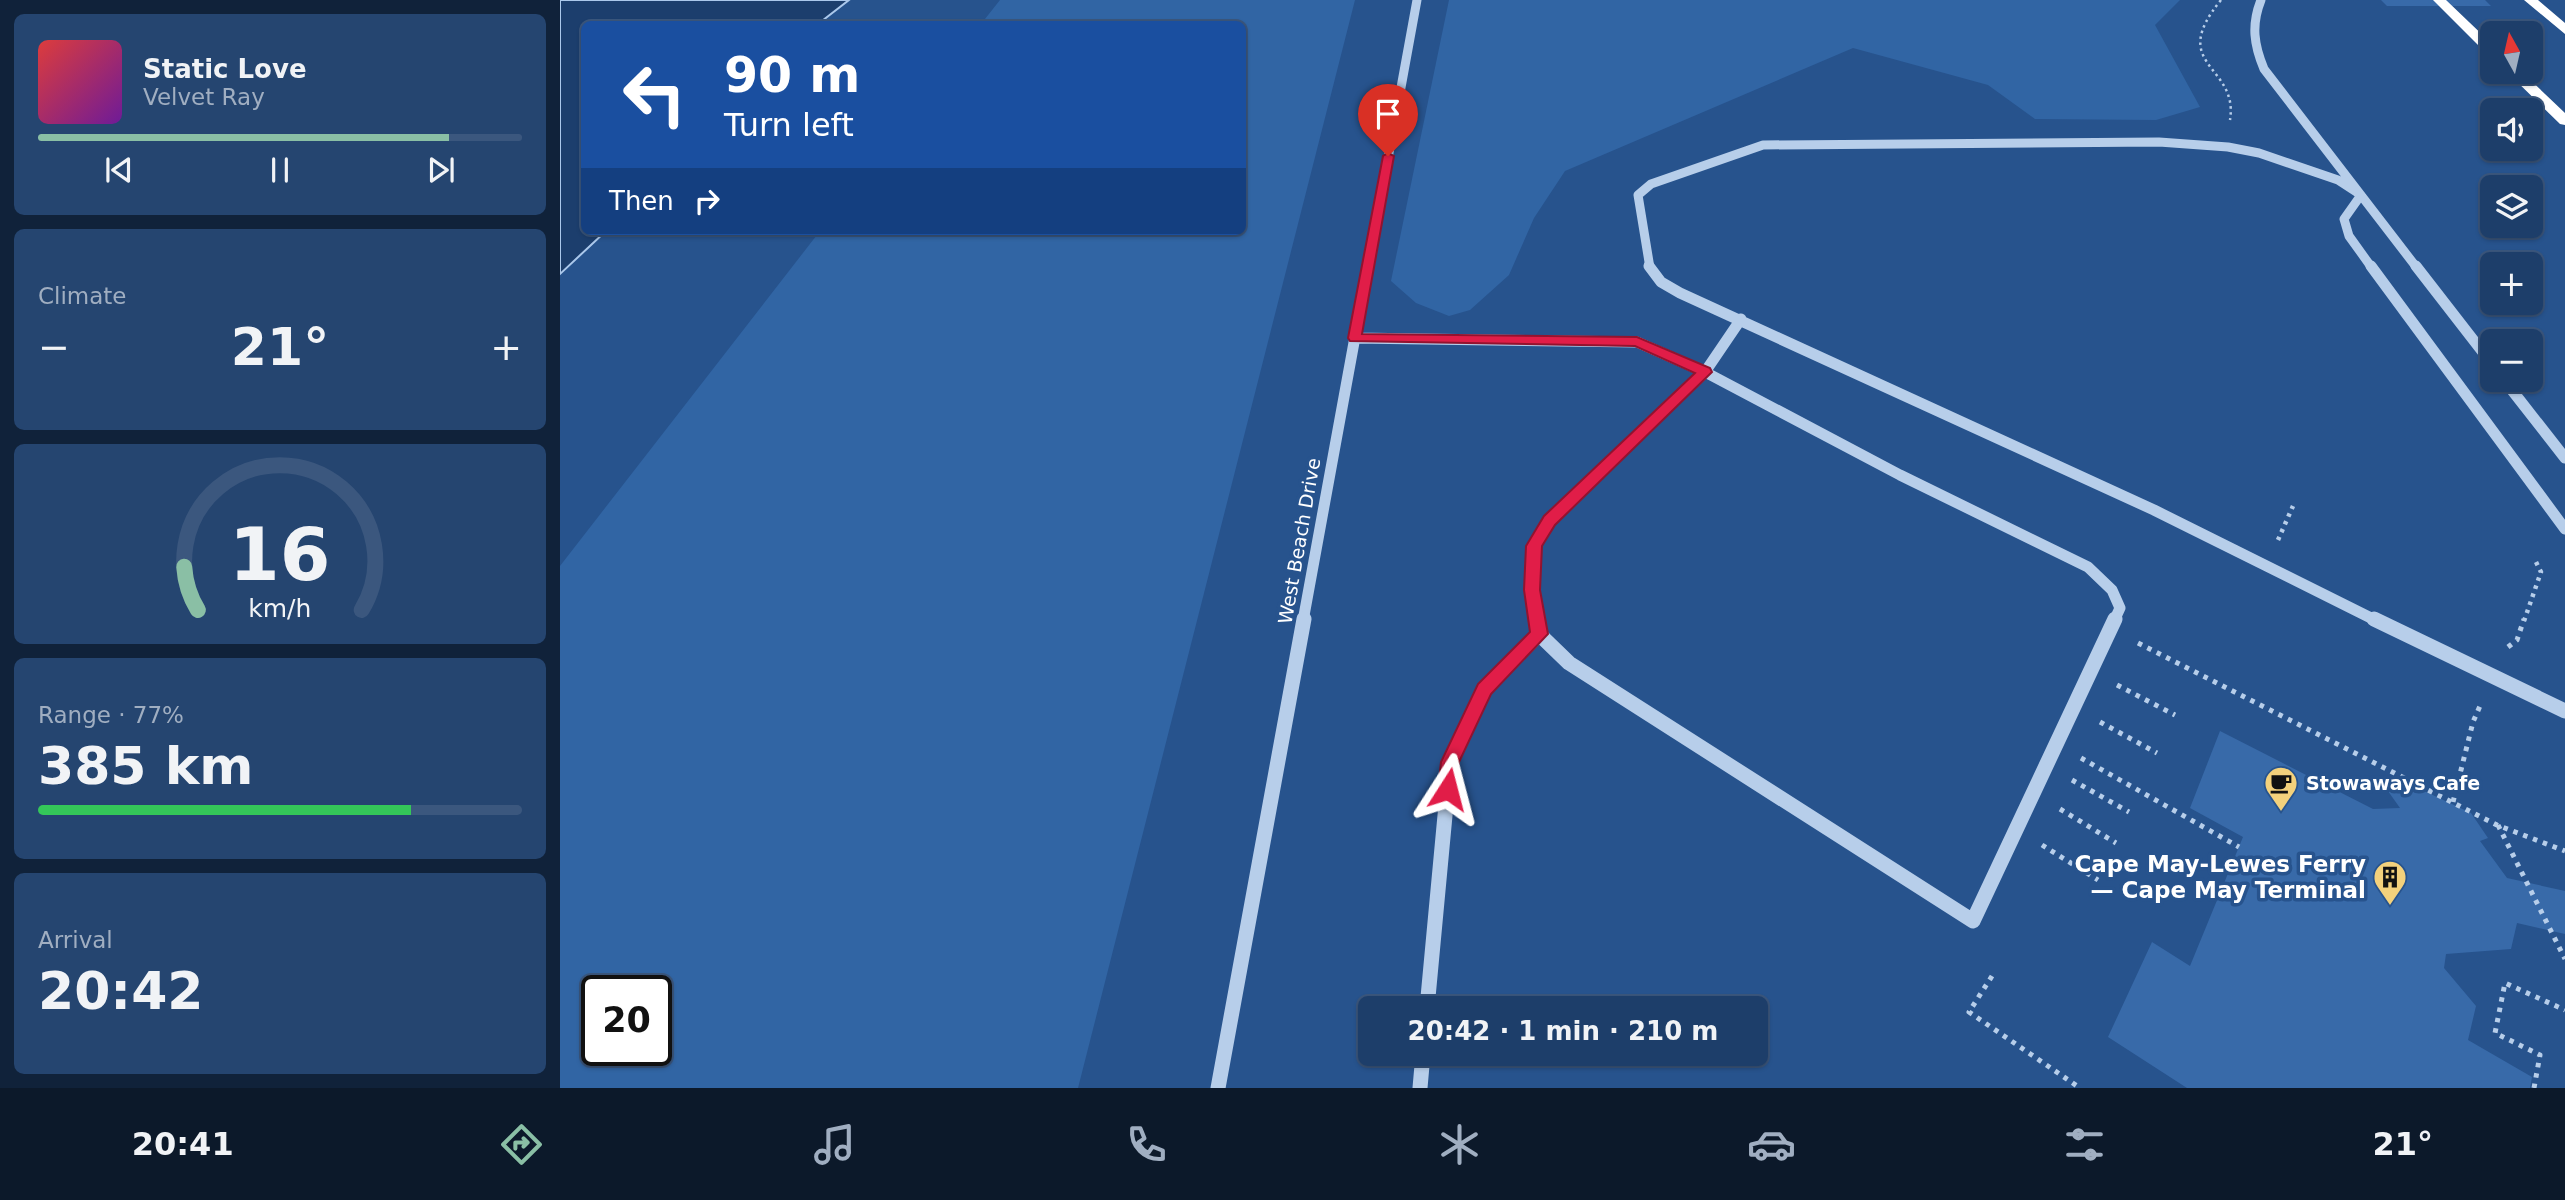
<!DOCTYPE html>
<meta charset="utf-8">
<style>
:root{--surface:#1d3e6a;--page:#254570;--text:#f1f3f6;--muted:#a0aec1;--line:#3b577e;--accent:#8abfa5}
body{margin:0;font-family:"DejaVu Sans",sans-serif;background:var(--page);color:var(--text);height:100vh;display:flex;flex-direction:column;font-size:26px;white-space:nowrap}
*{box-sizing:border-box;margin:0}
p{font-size:23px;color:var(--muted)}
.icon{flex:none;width:38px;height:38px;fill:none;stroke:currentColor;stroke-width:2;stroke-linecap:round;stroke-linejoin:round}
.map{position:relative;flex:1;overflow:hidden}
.drawer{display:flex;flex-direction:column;gap:14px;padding:14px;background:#10223a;width:560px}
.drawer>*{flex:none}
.guide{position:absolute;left:21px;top:21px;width:665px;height:214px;border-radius:10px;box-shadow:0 2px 5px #0004,0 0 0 2px var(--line);background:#1a4fa0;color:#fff;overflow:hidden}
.needle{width:46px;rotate:352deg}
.tools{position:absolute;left:1920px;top:21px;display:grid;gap:14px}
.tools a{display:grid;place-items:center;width:63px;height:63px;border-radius:10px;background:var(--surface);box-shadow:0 2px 5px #0004,0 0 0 2px var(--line);font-size:35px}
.speed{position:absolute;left:21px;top:975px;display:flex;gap:14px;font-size:35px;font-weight:700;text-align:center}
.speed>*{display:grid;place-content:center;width:91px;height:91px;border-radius:50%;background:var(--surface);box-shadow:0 2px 5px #0004,0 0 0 2px var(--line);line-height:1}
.speed .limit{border:4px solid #111;border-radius:10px;background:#fff;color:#111}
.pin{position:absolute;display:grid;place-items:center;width:60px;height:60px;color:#fff;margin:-72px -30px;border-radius:50% 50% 50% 0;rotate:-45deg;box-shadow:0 0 7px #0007}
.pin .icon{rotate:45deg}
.me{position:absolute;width:77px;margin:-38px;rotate:9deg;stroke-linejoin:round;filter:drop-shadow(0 0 5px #0008)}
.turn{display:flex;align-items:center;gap:24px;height:147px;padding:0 28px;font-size:32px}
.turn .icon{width:91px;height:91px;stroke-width:2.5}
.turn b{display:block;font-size:49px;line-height:60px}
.then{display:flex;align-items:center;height:66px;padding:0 28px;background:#0003;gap:14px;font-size:26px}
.big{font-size:52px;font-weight:700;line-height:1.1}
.drawer .card{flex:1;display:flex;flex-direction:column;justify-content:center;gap:10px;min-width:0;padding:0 24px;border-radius:10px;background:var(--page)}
.drawer .dial{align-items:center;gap:0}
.dial svg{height:182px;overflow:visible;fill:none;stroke:var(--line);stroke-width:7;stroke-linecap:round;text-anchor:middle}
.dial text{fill:var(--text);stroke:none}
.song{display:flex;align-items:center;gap:21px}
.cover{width:84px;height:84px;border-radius:10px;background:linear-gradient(135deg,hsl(0 70% 55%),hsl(280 70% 35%))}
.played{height:7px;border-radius:4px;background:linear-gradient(90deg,var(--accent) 85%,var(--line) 85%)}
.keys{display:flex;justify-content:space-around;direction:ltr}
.heat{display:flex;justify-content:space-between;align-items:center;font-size:38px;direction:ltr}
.charge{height:10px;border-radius:5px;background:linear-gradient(90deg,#34c759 77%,var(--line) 0)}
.trip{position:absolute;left:798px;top:996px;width:410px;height:70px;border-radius:10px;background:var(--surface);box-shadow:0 2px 5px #0004,0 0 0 2px var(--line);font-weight:700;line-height:70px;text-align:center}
.dock{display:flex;height:112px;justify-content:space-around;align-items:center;background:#0c192a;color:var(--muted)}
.dock .icon{width:49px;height:49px}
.dock .current{color:var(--accent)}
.dock b{font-size:32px;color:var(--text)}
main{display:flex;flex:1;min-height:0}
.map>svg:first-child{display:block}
</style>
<main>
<section class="drawer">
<div class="card">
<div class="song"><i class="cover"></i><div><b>Static Love</b><p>Velvet Ray</p></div></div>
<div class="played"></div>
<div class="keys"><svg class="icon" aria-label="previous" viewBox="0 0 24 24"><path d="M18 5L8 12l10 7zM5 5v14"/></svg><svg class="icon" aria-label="pause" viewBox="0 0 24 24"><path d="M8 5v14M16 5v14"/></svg><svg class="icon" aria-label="next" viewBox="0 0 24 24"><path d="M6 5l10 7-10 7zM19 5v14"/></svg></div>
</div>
<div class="card"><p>Climate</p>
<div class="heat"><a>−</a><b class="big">21°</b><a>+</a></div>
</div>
<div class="card dial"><svg viewBox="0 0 100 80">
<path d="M14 69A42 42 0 1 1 86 69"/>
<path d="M14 69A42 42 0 0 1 8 50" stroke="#8abfa5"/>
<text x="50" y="56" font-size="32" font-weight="700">16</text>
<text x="50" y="72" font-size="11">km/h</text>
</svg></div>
<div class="card"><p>Range · 77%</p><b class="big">385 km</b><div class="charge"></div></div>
<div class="card"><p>Arrival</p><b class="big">20:42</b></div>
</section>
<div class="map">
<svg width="2005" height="1088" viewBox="0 0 2005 1088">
<rect width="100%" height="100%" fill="#27538d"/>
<path fill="#3165a4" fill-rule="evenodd" d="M440,0H795L518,1088H0V566L260,231H682V24H421ZM37,990H96V1050H37Z
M889,0H1620L1595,25L1640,107L1596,120L1475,119L1428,85L1293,48L1005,171L974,218L949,275L910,310L889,316L856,303L831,281Z"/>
<path fill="#1c3e6d" stroke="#abc8eb" stroke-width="2" d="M0,0H289L258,24H24V231H46L0,274Z"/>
<path fill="#386aa9" d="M1821,0H1925L1931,6H1827Z
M1660,731L1813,809L1840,808L1823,784L1847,783L1911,813L1928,838L1920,841L1947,878L2005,891V934L1957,923L1951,949L1886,954L1884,968L1916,1006L1908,1040L1972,1077L1970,1088H1627L1548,1037L1592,942L1630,966L1683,837L1630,808Z"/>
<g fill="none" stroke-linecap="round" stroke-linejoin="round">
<path stroke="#b7ceea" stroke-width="2.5" stroke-dasharray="2.5 3.5" stroke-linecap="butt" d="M1661,0C1606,67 1679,64 1670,120"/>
<path stroke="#b7ceea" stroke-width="4.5" stroke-dasharray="3.5 5" stroke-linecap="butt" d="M1718,540L1733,506
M1964,621L1981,572L1975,560"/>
<path stroke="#b7ceea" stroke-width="5" stroke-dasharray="4.5 6" stroke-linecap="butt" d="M1578,643L1937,825L2005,851
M1948,647L1957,640L1964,619
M1557,685L1615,715
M1540,722L1597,753
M1521,758L1679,847
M1512,780L1569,812
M1893,802L1913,722L1920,706
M1500,809L1556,843
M1938,825L2005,959
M1482,845L1538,880
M1432,976L1409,1012L1520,1088
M1974,1088L1980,1055L1935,1033L1945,983L2005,1010"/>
<path stroke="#b7ceea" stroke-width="9" d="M1701,0C1691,25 1694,45 1704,69L1857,268
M808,268L857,0
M1090,268L1078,195L1091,184L1203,145L1599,142L1668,147L1699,153L1778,180L1801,195L1784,219L1789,236L1812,268"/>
<path stroke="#b7ceea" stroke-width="11" d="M1089,266L1101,282L1120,293L1594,510L1817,621
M1811,266L2005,529
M1856,266L1932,364
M795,338L1077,342L1145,372
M1145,372L1340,475L1528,567L1552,590L1560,608L1554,621
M1145,372L1181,319
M1944,380L2005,458
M743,621L808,266
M977,621L972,590L974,546L989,521L1145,372"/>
<path stroke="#b7ceea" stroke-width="15" d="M977,619L979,634L1009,663L1413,921L1555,619
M1814,619L2005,711
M867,1008L890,762L924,689L979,634
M658,1088L744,619
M860,1088L863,1054"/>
<path fill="#fff" fill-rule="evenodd" d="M1873,0H1886L1932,44V55L1927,54Z
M1964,0H1978L2005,23V34Z
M1947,72H1962L2005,113V125L2000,124Z"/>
</g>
<path fill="#e11d48" stroke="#92132f" stroke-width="2" d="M828,153L834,156L802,334L1077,337L1150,368L1152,372L995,525L982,546L980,590L988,634L931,694L899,762L894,795L888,798L881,795L878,789L881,762L918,684L970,632L964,590L966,546L984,516L1135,373L1075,346L790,341L788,338L823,156Z"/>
<defs>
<symbol id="cafe-pin" viewBox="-11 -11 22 30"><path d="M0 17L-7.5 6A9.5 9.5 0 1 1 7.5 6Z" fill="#f3d17c" stroke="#27538d"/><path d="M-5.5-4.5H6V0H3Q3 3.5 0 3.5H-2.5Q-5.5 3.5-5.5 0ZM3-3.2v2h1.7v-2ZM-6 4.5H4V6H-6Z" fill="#111"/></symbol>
<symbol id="building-pin" viewBox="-11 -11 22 30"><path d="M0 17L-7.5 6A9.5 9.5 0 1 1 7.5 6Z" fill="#f3d17c" stroke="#27538d"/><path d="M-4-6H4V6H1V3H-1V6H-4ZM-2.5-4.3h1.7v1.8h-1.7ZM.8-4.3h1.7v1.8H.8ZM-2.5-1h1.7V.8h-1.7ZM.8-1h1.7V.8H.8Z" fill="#111"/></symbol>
</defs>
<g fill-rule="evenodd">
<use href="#cafe-pin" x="1702" y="764" width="38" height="52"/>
<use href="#building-pin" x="1811" y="858" width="38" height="52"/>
</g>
<g text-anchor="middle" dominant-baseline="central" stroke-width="7" stroke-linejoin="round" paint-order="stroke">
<g font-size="19" fill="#fff" stroke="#27538d">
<text transform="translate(739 541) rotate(-80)">West Beach Drive</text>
</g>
<g font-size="19" font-weight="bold" fill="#fff" stroke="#27538d" text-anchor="start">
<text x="1746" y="783">Stowaways Cafe</text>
</g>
<g font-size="23" font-weight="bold" fill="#fff" stroke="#27538d" text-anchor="end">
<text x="1806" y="864">Cape May-Lewes Ferry<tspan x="1806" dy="26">— Cape May Terminal</tspan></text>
</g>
</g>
</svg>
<div class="tools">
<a><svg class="needle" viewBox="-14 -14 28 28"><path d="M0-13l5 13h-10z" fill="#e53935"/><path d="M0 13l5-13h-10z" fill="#a0aec1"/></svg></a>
<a><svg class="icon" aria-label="sound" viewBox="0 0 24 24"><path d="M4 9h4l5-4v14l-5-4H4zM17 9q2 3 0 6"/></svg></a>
<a><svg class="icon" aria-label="layers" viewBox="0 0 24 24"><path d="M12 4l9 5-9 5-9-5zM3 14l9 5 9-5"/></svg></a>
<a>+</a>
<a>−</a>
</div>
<div class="speed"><div class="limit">20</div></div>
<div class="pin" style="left:828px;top:156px;background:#d93025"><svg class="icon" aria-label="arrive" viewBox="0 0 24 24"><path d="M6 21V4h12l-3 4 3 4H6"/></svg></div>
<svg class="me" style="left:888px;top:789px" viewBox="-20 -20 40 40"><path d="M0-17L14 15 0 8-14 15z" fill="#e11d48" stroke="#fff" stroke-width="4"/></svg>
<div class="trip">20:42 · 1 min · 210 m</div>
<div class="guide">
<div class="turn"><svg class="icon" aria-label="left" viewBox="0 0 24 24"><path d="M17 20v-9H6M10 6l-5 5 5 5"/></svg><div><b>90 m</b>Turn left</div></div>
<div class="then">Then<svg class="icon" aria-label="right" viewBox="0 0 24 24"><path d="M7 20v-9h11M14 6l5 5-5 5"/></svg></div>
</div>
</div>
</main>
<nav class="dock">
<b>20:41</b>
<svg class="icon current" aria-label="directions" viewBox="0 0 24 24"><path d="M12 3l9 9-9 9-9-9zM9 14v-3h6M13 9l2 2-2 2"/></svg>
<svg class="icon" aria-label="music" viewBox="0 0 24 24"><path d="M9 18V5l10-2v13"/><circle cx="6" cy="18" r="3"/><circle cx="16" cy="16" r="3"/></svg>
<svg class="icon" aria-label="phone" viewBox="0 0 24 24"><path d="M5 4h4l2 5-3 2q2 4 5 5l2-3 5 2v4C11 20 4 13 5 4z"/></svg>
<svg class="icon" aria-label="climate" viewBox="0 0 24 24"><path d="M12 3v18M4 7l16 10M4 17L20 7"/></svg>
<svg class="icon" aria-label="car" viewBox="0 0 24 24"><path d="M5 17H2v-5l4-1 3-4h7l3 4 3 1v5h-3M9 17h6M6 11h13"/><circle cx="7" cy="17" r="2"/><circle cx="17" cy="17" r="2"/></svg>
<svg class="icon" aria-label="filters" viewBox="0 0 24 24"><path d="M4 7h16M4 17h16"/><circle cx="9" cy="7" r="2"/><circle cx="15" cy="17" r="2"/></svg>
<b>21°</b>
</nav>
